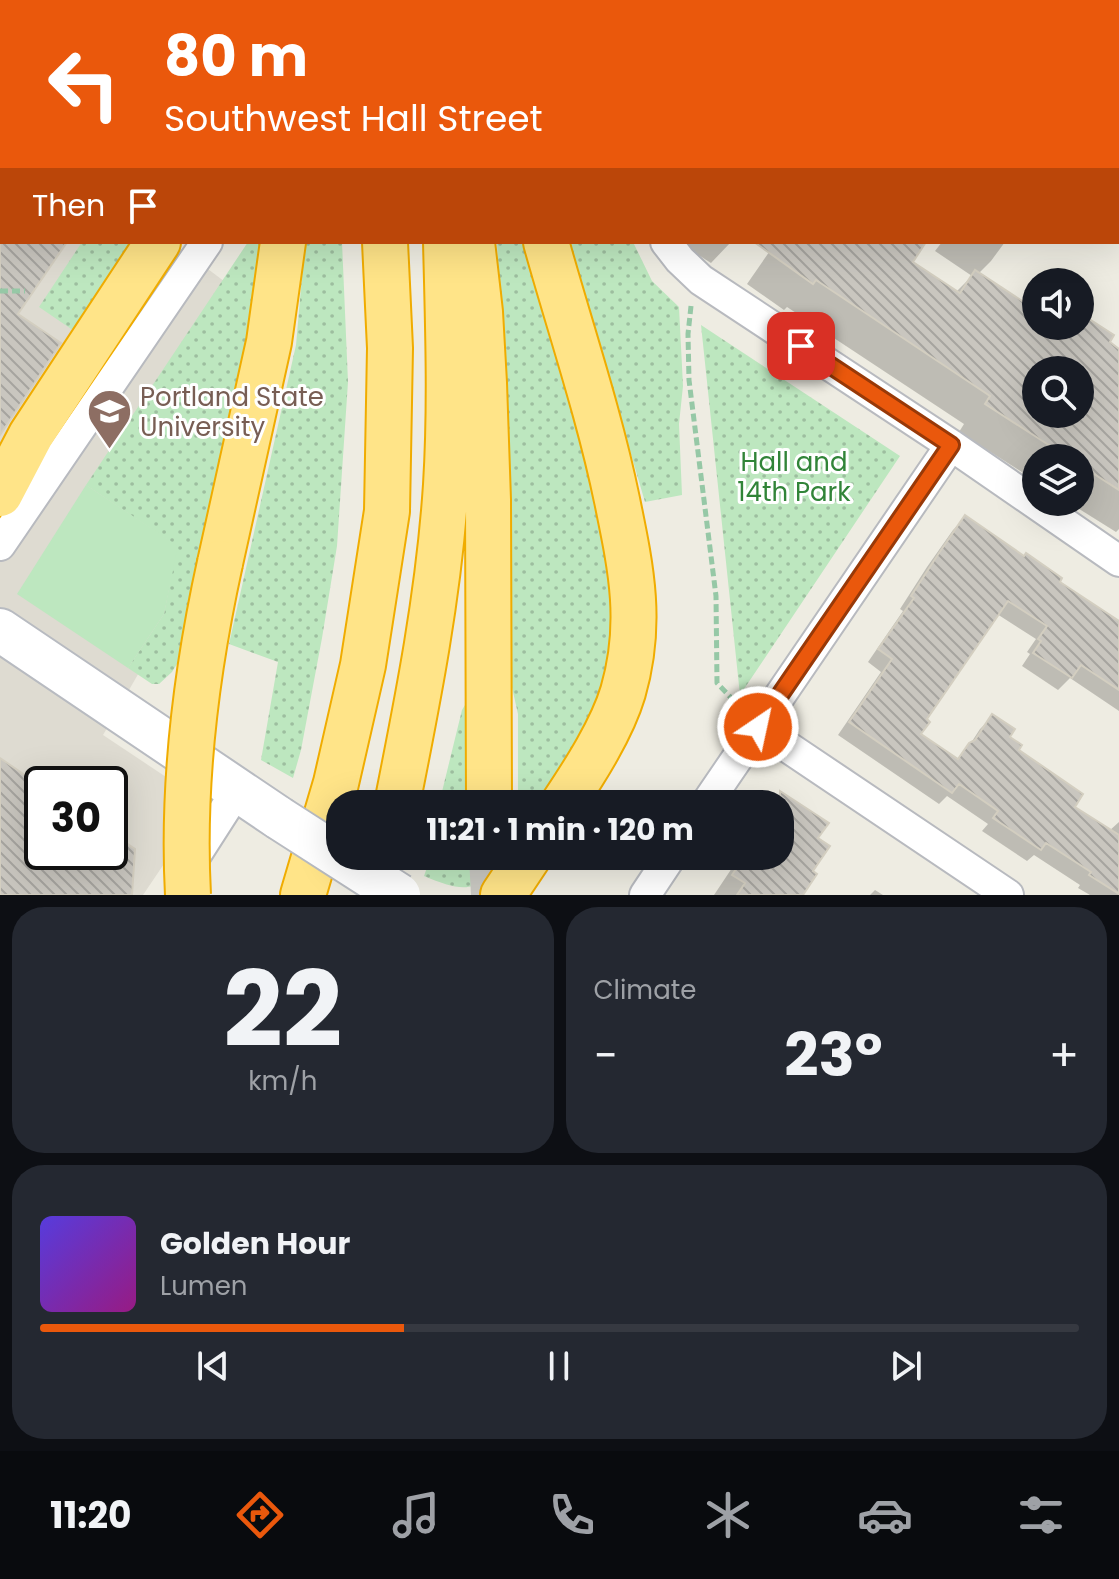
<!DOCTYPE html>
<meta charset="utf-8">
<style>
:root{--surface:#171b24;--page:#242831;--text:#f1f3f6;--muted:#9ea1a6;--line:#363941;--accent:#ea580c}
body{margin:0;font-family:Poppins,sans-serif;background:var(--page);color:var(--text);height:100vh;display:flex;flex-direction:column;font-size:30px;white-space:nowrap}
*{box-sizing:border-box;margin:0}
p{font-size:26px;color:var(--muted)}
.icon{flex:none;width:44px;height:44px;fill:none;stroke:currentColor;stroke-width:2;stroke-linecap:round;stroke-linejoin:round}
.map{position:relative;height:895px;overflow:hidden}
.drawer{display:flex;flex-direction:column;gap:12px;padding:12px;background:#0d0f14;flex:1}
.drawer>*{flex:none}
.banner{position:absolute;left:0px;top:0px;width:1120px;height:244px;box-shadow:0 8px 32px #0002;background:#ea580c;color:#fff;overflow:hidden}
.tools{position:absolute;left:1022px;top:268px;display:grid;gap:16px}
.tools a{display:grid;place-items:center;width:72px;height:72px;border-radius:50%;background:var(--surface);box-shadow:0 8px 32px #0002;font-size:40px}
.speed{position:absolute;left:24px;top:766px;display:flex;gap:16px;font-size:40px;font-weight:700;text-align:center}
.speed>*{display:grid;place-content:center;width:104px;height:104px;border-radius:50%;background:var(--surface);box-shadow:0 8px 32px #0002;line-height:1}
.speed .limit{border:4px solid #111;border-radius:12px;background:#fff;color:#111}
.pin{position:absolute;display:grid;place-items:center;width:68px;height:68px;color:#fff;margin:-34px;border-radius:16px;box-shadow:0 4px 12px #0006}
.me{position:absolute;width:88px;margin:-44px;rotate:34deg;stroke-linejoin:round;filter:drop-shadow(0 0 6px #0008)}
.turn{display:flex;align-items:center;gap:28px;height:168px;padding:0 32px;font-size:36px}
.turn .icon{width:104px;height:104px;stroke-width:2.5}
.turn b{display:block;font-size:56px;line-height:68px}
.then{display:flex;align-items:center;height:76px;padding:0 32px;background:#0003;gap:16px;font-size:30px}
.big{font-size:60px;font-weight:700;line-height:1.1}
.drawer .tile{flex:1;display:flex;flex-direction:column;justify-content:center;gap:12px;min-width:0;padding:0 28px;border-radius:32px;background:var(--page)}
.drawer .dial{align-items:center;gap:0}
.dial b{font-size:104px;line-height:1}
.song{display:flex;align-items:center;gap:24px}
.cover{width:96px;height:96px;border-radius:12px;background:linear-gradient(135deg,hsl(250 70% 55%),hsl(310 70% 35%))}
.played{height:8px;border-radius:4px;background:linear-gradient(90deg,var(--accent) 35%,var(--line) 35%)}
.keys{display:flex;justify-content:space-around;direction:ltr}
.heat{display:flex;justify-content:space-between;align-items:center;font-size:44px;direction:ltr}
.drawer .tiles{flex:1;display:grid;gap:12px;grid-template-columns:1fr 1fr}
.tile:last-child{grid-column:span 2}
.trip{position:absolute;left:326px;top:790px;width:468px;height:80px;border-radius:32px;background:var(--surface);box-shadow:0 8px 32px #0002;font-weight:700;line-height:80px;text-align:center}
.tabs{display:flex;height:128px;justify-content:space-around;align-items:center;background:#090b0e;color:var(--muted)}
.tabs .icon{width:56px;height:56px}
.tabs .selected{color:var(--accent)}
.tabs b{font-size:36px;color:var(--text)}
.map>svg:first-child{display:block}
</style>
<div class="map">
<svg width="1119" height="895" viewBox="0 0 1119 895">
<defs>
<pattern id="grass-dots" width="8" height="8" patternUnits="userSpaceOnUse" patternTransform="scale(2)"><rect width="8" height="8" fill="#bde7bf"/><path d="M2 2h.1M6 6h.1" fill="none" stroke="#9dbe9f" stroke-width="1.8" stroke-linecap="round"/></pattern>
<pattern id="building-back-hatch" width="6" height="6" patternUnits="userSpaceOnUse" patternTransform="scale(2)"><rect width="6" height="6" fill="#c9c6bf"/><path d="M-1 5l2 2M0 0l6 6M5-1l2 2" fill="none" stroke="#a6a49f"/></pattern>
</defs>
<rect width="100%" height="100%" fill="#eeece2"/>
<path fill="#dedbd1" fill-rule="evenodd" d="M0,0H188V2H2V242H172L253,303L182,598L103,735L205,803L143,895H0ZM42,784H110V852H42Z"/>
<path fill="url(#grass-dots)" d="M82,242H136L80,335L39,307Z
M248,242H263L254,308L182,656L172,672L159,684H152L128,668L164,614L177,546L86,485Z
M305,242H342L348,382L337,546L322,638L301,750L293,778L261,760L278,662L229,644L296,345Z
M497,242H524L534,282L575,413L599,513L614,627L613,652L595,716L542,804H518V714L509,674L505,355L500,310Z
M569,242H633L652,281L679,307L683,386L679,424L682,495L645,502Z
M701,325L900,456L740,695Z
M468,704L469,804H439L462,710L465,705Z
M431,856H506C480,894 464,893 424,876Z"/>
<path fill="#bde7bf" d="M86,485L178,546L164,614L128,668L17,594Z"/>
<path fill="#0003" fill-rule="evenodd" d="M652,0H725L723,2H651Z
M1118,58L1119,59L1118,113Z
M0,165L2,166V242H64L15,315L0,431Z
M678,242H731L711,263Z
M776,242H923L910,262L956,292L972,276L935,251L942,242H1005L991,261L978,274L1036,313V326H1080V315L1107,343L1119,351V529L1116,532L1068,502H1080V458H1036V481L959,432L964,424L787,307L784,310L747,284ZM1036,370H1080V414H1036Z
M965,518L1119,623V711L1070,678L1058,690L1022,666L1030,654L1027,652L1036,639L997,614L924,720L918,735L956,760L969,746L980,729L993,716L1016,751L1072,807L1109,831L1119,822V895H1090L1078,888L1080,885L1034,855L1027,861L982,831L988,824L947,796L939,804L838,735L881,672L868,662L903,611L900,609L927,567L953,530Z
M791,801L816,839L810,872L800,895H714L740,856H780V804H774Z
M875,890L883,895H870Z"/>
<path fill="url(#building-back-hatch)" stroke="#d3cec0" stroke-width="2" fill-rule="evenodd" d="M0,242H67L18,314L61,343L0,435Z
M754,242H926L913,262L960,293L975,270L1036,310V326H1080V313L1114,335L1110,342L1119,349V490L1080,465V458H1069L985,404L990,396L816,280L813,284ZM1036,370H1080V414H1036Z
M965,515L1024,556L1026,553L1062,578L1060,582L1119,621V690L1081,665L1072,678L1033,653L1041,641L1038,639L1047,626L1008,601L927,719L930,722L921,734L958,759L969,743L975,740L992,714L1015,729L1010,737L1022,745L1019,750L1083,794L1075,807L1119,835V894L1089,875L1091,872L1046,843L1041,850L993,818L998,811L959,784L952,793L849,722L892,659L878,649L914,598L911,596L939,553Z
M0,758L42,787V852H110V832L135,849L132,895H0Z
M780,791L829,823L818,838L830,846L813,871L817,874L803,895H737L745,883L732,875L745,856H780Z"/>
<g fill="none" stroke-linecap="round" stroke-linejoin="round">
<path stroke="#c9c8c2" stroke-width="44" stroke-dasharray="44 22" stroke-linecap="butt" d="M491,856L493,895"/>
<defs>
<path id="street" d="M881,0L882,2
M904,0L907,2
M779,2L781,0
M1118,146L1119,147
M1118,180H1119
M666,242L680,260L701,280L951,445L1119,561
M0,545L207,242
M758,727L1008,895
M706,804L951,445
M188,867L238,789
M645,895L671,856"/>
<path id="secondary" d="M0,630L279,818"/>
<path id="highway" d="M278,0L279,2
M358,0V2
M429,0L430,2
M480,0L481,2
M230,2V0
M472,242L480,312L484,383L488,500L489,804
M546,242C570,328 599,413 617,500C631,568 643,623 623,692C612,729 585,771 563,804
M0,494L31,435L158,242
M220,563L269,342L283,242
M397,804C418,699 439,593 446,485C451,404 448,323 446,242
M303,895L336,783L363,665L387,511L390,348L385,242
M503,895L529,856"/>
</defs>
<use href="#street" stroke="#b8babf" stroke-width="34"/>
<use href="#secondary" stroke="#b8bbc1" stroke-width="46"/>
<use href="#highway" stroke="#f0ac00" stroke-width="48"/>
<path stroke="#96c8a6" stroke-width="5" stroke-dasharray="8 4" stroke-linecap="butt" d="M115,2L116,0
M0,133L2,134
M0,291H25
M691,306L688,334L689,380L716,596L717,683L738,705"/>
<use href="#street" stroke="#fff" stroke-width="30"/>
<use href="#secondary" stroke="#fff" stroke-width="42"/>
<use href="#highway" stroke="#ffe488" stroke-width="44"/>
<defs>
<path id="secondary-bridge" d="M279,818L399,895"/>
<path id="highway-bridge" d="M188,895C182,783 196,672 220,563"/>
</defs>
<use href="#secondary-bridge" stroke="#b8bbc1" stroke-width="46" stroke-linecap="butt"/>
<use href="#highway-bridge" stroke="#f0ac00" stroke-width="48" stroke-linecap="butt"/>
<use href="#secondary-bridge" stroke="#fff" stroke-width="42"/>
<use href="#highway-bridge" stroke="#ffe488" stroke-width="44"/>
</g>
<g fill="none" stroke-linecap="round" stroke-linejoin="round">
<defs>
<path id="route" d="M758,727L951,445L801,346"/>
</defs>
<use href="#route" stroke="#983908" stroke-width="20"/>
<use href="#route" stroke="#ea580c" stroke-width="14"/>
</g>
<defs>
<symbol id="university-pin" viewBox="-11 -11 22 30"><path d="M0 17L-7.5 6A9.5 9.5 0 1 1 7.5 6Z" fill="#8d6e63" stroke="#fff"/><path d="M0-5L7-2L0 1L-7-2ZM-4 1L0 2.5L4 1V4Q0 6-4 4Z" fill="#fff"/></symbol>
</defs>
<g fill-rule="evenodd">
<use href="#university-pin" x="84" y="386" width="51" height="69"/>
</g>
<g text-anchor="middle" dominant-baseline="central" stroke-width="6" stroke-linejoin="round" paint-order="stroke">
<g font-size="26" fill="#785e54" stroke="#fff" text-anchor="start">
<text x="140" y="397">Portland State<tspan x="140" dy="30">University</tspan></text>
</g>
<g font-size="26" fill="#318438" stroke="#fff">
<text x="794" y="462">Hall and<tspan x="794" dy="30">14th Park</tspan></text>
</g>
</g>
</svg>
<div class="tools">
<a><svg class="icon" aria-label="sound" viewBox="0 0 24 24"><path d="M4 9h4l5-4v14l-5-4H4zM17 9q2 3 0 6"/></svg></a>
<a><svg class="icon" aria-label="search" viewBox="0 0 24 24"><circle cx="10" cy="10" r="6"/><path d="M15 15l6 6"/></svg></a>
<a><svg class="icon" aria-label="layers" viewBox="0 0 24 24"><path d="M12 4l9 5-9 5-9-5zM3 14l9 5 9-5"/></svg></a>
</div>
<div class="speed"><div class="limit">30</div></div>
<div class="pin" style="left:801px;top:346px;background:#d93025"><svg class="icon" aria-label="arrive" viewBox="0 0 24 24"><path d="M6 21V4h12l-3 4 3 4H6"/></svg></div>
<svg class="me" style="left:758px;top:727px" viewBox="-20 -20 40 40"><circle r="17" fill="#ea580c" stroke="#fff" stroke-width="3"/><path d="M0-11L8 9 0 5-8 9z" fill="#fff"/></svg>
<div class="trip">11:21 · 1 min · 120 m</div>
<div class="banner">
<div class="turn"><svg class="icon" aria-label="left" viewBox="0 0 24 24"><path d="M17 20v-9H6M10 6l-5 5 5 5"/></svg><div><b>80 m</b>Southwest Hall Street</div></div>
<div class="then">Then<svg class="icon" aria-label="arrive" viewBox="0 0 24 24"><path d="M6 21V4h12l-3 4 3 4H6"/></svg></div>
</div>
</div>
<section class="drawer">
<div class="tiles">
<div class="tile dial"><b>22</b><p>km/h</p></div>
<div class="tile"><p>Climate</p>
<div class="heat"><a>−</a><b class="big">23°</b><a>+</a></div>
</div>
<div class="tile">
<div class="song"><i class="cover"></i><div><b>Golden Hour</b><p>Lumen</p></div></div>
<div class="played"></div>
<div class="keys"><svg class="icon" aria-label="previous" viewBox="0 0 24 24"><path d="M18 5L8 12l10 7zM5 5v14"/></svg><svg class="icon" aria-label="pause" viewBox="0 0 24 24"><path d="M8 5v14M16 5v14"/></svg><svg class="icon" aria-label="next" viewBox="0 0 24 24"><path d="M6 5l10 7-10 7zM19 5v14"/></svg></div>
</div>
</div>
</section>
<nav class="tabs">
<b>11:20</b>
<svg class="icon selected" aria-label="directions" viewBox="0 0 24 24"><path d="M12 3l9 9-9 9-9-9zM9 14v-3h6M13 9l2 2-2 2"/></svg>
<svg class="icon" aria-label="music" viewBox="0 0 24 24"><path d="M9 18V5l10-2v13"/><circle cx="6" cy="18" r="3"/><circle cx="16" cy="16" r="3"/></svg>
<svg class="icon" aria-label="phone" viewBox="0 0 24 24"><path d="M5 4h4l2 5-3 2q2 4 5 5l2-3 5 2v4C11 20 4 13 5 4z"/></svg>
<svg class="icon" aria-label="climate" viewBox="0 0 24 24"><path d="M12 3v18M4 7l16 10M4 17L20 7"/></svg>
<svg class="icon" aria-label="car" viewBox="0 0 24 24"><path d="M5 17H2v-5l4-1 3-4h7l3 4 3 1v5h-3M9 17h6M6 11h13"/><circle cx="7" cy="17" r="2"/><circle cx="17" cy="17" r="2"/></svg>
<svg class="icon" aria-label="filters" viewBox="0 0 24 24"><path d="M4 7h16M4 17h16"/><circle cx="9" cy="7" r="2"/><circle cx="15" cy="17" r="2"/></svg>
</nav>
